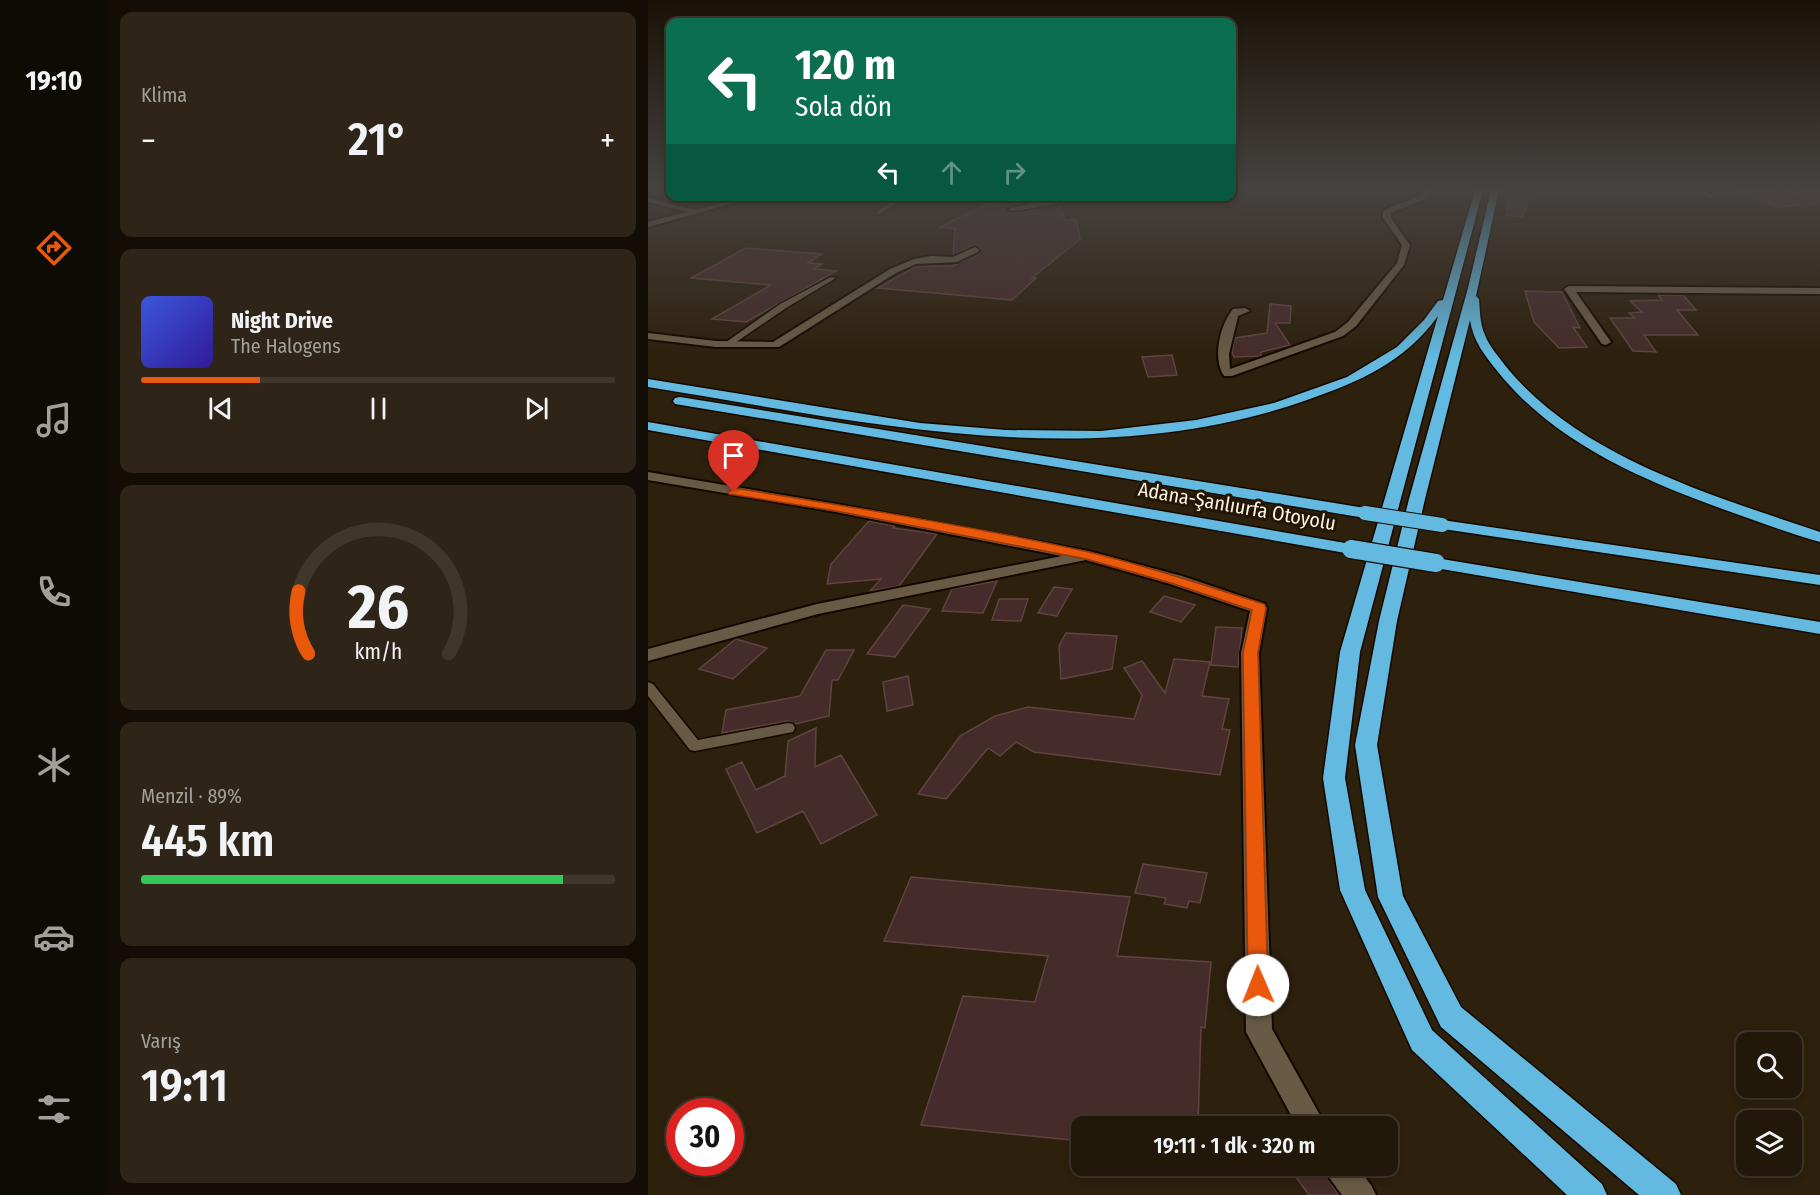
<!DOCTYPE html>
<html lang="tr">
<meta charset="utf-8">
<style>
:root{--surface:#22180a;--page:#2e2518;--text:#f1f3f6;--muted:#a2a09c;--line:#3f372b;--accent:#ea580c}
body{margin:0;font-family:"Fira Sans Condensed",sans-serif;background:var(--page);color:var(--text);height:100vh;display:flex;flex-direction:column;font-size:22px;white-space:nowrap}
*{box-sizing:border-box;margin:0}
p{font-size:20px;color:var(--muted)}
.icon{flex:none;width:33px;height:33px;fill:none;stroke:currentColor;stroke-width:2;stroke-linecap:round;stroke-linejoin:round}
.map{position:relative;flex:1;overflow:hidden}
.details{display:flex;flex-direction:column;gap:12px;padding:12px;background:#130d06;width:540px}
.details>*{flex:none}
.top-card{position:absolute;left:18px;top:18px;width:570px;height:183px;border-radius:12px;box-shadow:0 3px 9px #0003,0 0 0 2px var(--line);background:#0b6e4f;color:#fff;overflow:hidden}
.tools{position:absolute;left:1088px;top:1032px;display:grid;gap:12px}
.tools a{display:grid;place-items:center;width:66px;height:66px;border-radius:12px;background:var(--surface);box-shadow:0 3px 9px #0003,0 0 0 2px var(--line);font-size:30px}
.speed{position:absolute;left:18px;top:1098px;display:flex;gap:12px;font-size:30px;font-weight:700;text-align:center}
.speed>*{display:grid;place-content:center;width:78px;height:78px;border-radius:50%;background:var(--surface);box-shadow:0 3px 9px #0003,0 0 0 2px var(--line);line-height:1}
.speed .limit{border:9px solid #d22;background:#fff;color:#111}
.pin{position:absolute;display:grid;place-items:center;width:51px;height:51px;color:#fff;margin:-62px -26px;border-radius:50% 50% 50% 0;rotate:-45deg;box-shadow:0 0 6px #0007}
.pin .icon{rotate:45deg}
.me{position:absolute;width:66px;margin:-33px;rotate:359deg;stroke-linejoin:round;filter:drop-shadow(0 0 4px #0008)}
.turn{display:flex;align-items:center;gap:21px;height:126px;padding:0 30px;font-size:27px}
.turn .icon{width:78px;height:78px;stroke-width:2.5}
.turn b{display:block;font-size:42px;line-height:51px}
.lanes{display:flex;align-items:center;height:57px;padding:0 30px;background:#0003;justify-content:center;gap:30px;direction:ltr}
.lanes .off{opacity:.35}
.big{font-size:45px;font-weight:600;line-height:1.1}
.details .tile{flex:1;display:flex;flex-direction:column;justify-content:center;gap:9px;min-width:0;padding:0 21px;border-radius:12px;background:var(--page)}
.details .dial{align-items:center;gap:0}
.dial svg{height:156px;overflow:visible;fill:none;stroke:var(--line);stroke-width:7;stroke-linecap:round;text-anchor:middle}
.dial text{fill:var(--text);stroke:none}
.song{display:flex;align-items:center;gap:18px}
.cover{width:72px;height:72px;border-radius:9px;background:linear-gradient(135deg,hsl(230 70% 55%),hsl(250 70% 35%))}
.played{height:6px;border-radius:3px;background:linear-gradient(90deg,var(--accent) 25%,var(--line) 25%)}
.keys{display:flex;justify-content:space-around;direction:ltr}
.heat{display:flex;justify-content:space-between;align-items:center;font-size:33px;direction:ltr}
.charge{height:9px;border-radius:4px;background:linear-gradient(90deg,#34c759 89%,var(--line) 0)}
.trip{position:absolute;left:423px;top:1116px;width:327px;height:60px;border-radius:12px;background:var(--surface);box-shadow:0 3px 9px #0003,0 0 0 2px var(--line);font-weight:600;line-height:60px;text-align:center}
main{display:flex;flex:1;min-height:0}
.tabs{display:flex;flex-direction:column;width:108px;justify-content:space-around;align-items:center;background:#0e0a04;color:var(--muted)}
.tabs .icon{width:42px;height:42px}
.tabs .on{color:var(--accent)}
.tabs b{font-size:27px;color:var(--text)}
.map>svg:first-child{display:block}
</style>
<main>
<nav class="tabs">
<b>19:10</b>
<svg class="icon on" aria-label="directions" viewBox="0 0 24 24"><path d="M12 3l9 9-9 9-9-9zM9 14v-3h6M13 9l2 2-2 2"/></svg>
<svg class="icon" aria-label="music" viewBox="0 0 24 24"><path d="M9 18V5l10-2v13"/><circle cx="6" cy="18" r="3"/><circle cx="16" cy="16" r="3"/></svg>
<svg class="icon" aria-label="phone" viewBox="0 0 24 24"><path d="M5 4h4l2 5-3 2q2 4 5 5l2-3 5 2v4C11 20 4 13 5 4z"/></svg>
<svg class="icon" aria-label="climate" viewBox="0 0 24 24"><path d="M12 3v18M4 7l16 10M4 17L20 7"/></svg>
<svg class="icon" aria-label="car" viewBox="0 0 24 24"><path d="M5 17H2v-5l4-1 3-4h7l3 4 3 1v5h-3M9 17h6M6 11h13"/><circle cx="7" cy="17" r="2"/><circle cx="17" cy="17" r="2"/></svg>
<svg class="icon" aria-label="filters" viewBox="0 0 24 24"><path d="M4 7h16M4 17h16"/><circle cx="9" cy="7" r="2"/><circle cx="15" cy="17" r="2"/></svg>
</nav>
<section class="details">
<div class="tile"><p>Klima</p>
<div class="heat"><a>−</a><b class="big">21°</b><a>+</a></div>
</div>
<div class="tile">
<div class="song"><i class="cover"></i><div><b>Night Drive</b><p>The Halogens</p></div></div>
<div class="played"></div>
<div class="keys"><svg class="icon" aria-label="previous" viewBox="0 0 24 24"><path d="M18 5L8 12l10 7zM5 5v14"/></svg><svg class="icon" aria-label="pause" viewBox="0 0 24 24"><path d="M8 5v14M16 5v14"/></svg><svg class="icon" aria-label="next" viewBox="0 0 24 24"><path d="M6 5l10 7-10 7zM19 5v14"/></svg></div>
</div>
<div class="tile dial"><svg viewBox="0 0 100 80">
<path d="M14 69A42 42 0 1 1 86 69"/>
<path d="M14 69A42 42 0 0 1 9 37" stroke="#ea580c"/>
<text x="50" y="56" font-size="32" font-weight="700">26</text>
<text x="50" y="72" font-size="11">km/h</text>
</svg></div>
<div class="tile"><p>Menzil · 89%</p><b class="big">445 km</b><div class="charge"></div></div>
<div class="tile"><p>Varış</p><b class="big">19:11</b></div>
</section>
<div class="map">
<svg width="1172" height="1195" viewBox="0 0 1172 1195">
<rect width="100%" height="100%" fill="#2d200d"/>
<path fill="#452c2a" stroke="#5e4441" stroke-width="1.5" d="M1090,190H1132L1151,199L1157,194L1148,190H1172V203L1128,207Z
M354,196L388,200L358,208L364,213L412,205L417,220L428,219L432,239L384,278H388L364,300L229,288L269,266H304L331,254L333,249L326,245L305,255L307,229L292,227Z
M861,196L882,197L874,217L858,215Z
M98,248L174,254L160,263L174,264L165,269L188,271L98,322L64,319L123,285L43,278Z
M877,291L914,292L932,328L925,327L939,347L911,348L886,322Z
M1010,295H1035L1048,310H1029L1050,335H996L1008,352L985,351L962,318H987L981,313L994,312L982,301L1014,300Z
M622,304L643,306L642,323H627L642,345L613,352V356L586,357L584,352L587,338L619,333Z
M524,355L529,375L500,377L494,357Z
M221,521L247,526L245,528L289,534L251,586L222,591L233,579L179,584L183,564Z
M349,581L335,613L294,611L304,589Z
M406,587L424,589L409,616L390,613Z
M516,596L547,605L533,622L502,612Z
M351,599H380L373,621L344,620Z
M255,605L282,609L247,657L219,654Z
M568,627L594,628L590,667L563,665Z
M418,633L469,636L464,669L413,679L411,646Z
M88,639L119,648L85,679L51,669Z
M178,650H206L190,680H184L181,716L147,724L140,721L74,733L78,710L152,696Z
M526,659L562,662L554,696L581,699L574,729L582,730L572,775L386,752L368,742L352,756L340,748L298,799L270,794L312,736L347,716L380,707L486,719L494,695L476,668L494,661L517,693Z
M260,676L265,705L239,711L235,682Z
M168,728L167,767L193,755L229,815L173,844L155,811L109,833L78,769L94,762L108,790L137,776L140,741Z
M495,864L559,873L552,903L541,901L539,908L516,904L518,898L487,893Z
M263,877L482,897L469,956L563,962L557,1028L553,1027L550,1126H434L433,1141L273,1125L315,996L387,1002L400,956L236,941Z
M640,1166H671L691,1195H661Z"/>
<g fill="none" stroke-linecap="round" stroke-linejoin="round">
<defs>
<path id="service" d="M1052,190H1058L1066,198L1061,199Z
M1134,190H1142L1155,195L1152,197Z
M236,196H245L254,200L232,214H228V212L246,200Z
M183,277L188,278L138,308L81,347L74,345L132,304Z
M0,682L5,684L50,740L140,723L145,724L147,728L145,732L140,733L47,751L42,750L0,696Z"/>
<path id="minor" d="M777,190H785L775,200L743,213V218L762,245L756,265L708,326L695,336L584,376H576C564,358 572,325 585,309L597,308L602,311L590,316L581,354L582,369L687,332L700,322L749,263L754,245L735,218V212C747,201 766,203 777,190Z
M97,196H111L0,227V222L39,212L0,202V198L48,210Z
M412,196H423L409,204L364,211L360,209Z
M327,247L331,250L330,252L309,262L268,264L248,273L131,347H68L0,339V333L68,341L125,342L242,269L266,259L283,256L305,257Z
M921,286L1172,288V294L928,292L963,342L958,345L954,344L916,289Z
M0,472L188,504L440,551L534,576L617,604L619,608L611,653L624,1029L678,1126H649L598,1032L593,653L602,611L522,584L438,560L170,614L0,661V649L169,604L414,556L188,512L0,480Z
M676,1166H708L723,1185L728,1195H694L680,1176Z"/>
<path id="motorway" d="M827,190H835L712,652L697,778L717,890L784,1030L954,1184L959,1195H919L764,1050L692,890L675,778L692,652L790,316C757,362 711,382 659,400C445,476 217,422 0,387V379L272,423L358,430L453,431L548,420L626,403L699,377L749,347L776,320L790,301L795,300Z
M843,190H851L828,296L831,299C832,311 832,324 837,335C842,348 852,358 860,369C934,458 1066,496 1172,532V542C1146,535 1120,525 1094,516C1006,485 910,447 850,372C837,356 825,341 822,320L777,499L749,621L729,745L755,896L813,1007L1028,1184L1033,1195H991L793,1027L730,897L707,745L731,621L761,499L820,288Z
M32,397L717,508L725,513L717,518L27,404L25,401L27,398Z
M0,422L703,544L711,549L703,554L0,430Z
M794,520L1172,575V585L788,528L786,525Z
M788,558L1172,622V634L782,567L779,563L782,559Z"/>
</defs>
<use href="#service" stroke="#140900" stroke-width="3"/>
<use href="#minor" stroke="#140900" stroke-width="4"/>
<use href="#motorway" stroke="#140900" stroke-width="3"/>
<use href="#service" fill="#685a45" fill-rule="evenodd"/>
<use href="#minor" fill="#685a45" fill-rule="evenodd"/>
<use href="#motorway" fill="#63b9df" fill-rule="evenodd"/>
<defs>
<path id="motorway-bridge-far1" d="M717,513L794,525"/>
<path id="motorway-bridge" d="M703,549L788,563"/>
</defs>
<use href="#motorway-bridge-far1" stroke="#140900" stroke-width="16" stroke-linecap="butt"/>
<use href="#motorway-bridge" stroke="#140900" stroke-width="21" stroke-linecap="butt"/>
<use href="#motorway-bridge-far1" stroke="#63b9df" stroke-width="14"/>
<use href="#motorway-bridge" stroke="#63b9df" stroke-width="18"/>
</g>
<linearGradient id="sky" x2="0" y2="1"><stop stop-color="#191207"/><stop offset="0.53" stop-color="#464240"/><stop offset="1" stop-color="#464240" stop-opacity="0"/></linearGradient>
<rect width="1172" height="357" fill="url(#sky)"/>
<path fill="#ea580c" stroke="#983908" stroke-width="1.5" d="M86,488C204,507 324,526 441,552C500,566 558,586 616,604L618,608L610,653L620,985L617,992L610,995L603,992L600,985L595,653L604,610L523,583L438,559L188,511L81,494L80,492Z"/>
<g text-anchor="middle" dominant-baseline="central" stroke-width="6" stroke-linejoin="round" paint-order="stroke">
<g font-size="20" fill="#fbf3e7" stroke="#231704">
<text transform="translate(589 506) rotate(10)">Adana-Şanlıurfa Otoyolu</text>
</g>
</g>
</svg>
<div class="tools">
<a><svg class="icon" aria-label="search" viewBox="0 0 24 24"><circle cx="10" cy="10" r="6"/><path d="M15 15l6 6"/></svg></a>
<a><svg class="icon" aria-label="layers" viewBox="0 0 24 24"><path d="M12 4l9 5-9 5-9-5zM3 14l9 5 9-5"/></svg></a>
</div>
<div class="speed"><div class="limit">30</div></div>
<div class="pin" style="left:86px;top:492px;background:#d93025"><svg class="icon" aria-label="arrive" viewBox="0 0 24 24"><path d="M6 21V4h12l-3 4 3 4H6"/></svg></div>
<svg class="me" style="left:610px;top:985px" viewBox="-20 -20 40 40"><circle r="19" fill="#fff"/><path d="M0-13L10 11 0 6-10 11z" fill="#ea580c"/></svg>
<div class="trip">19:11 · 1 dk · 320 m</div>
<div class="top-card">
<div class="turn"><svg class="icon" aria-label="left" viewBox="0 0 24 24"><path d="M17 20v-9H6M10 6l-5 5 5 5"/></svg><div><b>120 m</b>Sola dön</div></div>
<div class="lanes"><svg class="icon" aria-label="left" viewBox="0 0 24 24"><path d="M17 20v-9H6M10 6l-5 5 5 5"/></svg><svg class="icon off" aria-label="ahead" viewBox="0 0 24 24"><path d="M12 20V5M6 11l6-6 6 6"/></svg><svg class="icon off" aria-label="right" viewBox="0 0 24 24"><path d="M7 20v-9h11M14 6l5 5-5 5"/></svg></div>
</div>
</div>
</main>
